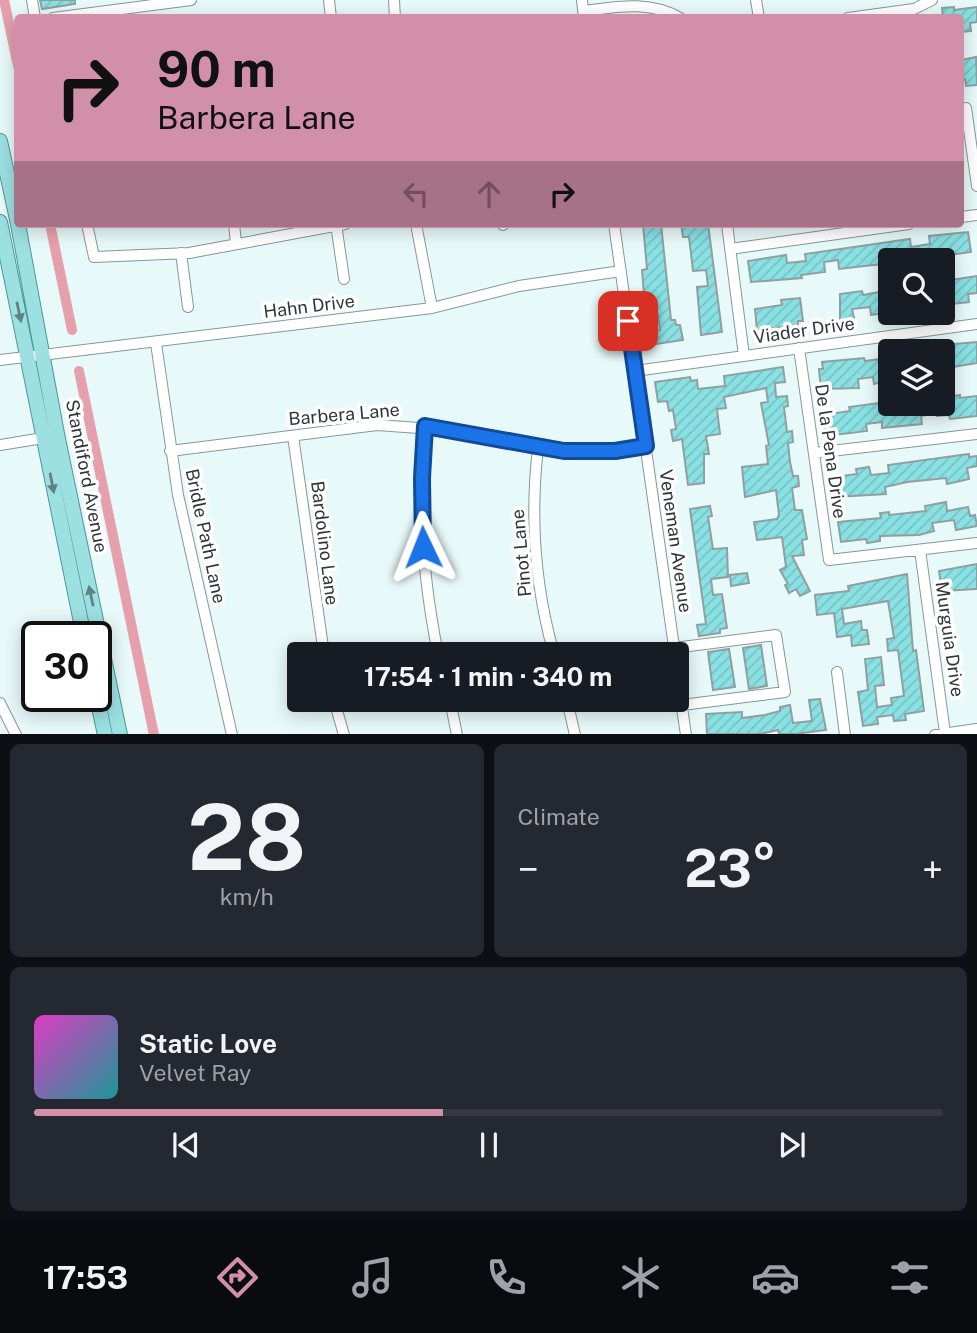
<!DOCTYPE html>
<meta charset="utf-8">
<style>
:root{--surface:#171b24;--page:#242831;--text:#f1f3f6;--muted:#9ea1a6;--line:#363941;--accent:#d18fa8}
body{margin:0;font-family:"Public Sans",sans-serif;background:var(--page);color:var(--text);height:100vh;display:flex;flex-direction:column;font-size:26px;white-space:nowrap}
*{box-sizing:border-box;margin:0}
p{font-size:23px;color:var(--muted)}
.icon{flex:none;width:38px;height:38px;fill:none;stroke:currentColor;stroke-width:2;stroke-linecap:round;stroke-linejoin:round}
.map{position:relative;height:734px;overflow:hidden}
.details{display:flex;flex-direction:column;gap:10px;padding:10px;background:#0d0f14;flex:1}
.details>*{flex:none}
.banner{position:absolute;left:14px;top:14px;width:950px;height:214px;border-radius:7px;box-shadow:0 4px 18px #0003;background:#d18fa8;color:#111;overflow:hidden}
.fabs{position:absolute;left:878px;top:248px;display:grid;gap:14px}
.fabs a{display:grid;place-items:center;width:77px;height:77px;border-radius:7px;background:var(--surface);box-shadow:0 4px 18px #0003;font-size:35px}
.speed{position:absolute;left:21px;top:621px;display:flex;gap:14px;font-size:35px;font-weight:700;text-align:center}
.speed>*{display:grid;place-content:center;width:91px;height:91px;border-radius:50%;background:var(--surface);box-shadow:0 4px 18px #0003;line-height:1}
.speed .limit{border:4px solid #111;border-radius:10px;background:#fff;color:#111}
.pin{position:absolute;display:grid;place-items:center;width:60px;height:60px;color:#fff;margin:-30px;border-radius:14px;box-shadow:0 4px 10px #0006}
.me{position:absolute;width:77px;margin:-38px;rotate:358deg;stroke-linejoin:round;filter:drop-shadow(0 0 5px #0008)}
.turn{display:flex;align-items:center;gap:24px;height:147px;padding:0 28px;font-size:32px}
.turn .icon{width:91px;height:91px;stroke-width:2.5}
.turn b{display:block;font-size:49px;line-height:60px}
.lanes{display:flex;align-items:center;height:66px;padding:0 28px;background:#0003;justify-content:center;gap:35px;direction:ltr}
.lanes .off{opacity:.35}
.big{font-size:52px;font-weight:700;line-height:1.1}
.details .widget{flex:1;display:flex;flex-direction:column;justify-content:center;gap:10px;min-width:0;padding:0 24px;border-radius:10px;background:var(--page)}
.details .dial{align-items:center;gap:0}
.dial b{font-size:91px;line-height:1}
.song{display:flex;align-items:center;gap:21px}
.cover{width:84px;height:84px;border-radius:10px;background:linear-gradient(135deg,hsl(310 70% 55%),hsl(180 70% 35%))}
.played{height:7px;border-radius:4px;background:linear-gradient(90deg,var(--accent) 45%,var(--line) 45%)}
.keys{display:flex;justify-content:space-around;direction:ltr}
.heat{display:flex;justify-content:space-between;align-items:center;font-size:38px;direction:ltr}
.details .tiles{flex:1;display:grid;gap:10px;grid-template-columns:1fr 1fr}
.widget:last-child{grid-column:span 2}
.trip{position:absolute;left:287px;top:642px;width:402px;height:70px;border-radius:7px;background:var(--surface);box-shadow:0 4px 18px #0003;font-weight:700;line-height:70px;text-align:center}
.menu{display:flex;height:112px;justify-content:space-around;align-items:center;background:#090b0e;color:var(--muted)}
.menu .icon{width:49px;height:49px}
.menu .on{color:var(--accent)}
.menu b{font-size:32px;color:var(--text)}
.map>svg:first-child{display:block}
</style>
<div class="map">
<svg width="977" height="735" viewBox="0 0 977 735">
<defs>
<pattern id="building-hatch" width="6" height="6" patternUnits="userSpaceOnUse" patternTransform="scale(1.75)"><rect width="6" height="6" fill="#89e1e3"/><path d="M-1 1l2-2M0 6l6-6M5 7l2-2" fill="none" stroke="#77c2c3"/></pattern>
</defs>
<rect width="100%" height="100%" fill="#e8f9f9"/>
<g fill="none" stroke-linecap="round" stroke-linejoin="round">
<path stroke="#e6a0ac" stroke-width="10" d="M4,0L18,66
M50,224L72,330
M79,371L154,735"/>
</g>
<path fill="url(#building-hatch)" stroke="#909fa0" stroke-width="2" d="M40,0H75V4L42,9Z
M954,7V10L977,7V22L970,23L971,31L961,32V18H943L942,8Z
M976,57L977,85L966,86L965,79H961V60Z
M643,224H661L671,320H675L676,325H680L683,340L649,345L647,332L660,330L658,315L648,316L645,307L642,270L647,269Z
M681,224H708L722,332L701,335L697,287L708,286L706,270L693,271L689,237H683Z
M968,232L971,252L942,256V260L896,258L882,260V264L839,269L838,260L824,262L825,272L801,275L802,278L751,282L748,261L786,255L787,263L806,261L805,254L910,239L911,247L930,244L929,236Z
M977,276V293L968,294L969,302L943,305V281Z
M862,291L863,295L885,291L887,302H891V312L871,315L870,307L852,309L854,318L840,320V294Z
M800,298L803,321H798V325L757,330L755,309L782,305L781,300Z
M977,342V363L953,367V371L943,370V345Z
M891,353V375L882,377V382L874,384L873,377L858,379L859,388L821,389L819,369H823L822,362L864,358L865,361L880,359V355Z
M783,367L785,382L775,383L776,397L787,396L788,406L784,407L787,432L792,431L793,442L788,443L790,462L793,476H798L799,486L792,488L795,510H802L807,539L802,540L804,555L792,556L810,591L800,596L796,589L789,593L785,585L788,584L780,570L786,567L782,537L757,540L754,522L777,519L779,515L776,490L745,497L742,467L768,464L766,446L769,445L761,403L768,402L766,388L724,397L726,408L717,409L720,434L706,436L709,454H704V483L688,485L682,439L673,441L671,430L676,429L673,410L669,411L667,401L658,402L655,382L690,377L691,381L697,380L698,389L725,386L724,376Z
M951,391L952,396L960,395V398L977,396V416L950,419L949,415L937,416V413L921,416L922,424L882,428V422L866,424L867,431L826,436L823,415L850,411L849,407L886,402L887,407L943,404V392Z
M969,454V457L977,456V466L967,468L969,479L947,484L946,478L907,482L885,487L886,494L836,497L833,477L857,474L856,469L869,467L871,475L889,473L888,465Z
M946,502L947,511L968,507L970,516L975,515L977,526L956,530L954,520L932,523L934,531L919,535L880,536V541L867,543L866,539L841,542L838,522L881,518L880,513L889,512V515L926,511L925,506Z
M710,506L712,516L708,517L713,549L727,548L728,577L711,579L713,595L722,594L727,628L720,629V633L699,636L697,625L706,624L690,509Z
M977,564V589L942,591L939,571Z
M747,573L749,583L731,586L730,575Z
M907,574L913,651L916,650L924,711L905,714L906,720L894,721L893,715L877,717L878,724L863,726L858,692L868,690L865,659L881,657L884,685L875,686L877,707L892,705L891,698L904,696L898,650L888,651L887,639L894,638L888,601L842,609L844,624L861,621L862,630H867L869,644L852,646L851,635L837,637L834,613L817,615L815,595L849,591L848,586Z
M761,645L767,686L749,689L743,648Z
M729,649L735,687L713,690L708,652Z
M820,699L826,730L795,734H779L778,730L760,734H707L706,714L742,712V718L765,715L780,711V707L790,705L793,723L812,721L809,700Z"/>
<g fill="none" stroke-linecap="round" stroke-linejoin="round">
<defs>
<path id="minor" d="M32,0L35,18
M329,0L331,18
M394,0L395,18
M582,0L584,18
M756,0L759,18
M584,11C616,7 649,0 680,18
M53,18L191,0
M848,18L914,9L932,0
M966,108L977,186
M961,217L977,215
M87,224L94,257L189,253L345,224
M234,224L236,243
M336,224L344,279
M416,224L432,308
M502,224L503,225
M614,224L675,654
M727,224L744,356
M730,249L909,224
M181,253L188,307
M156,343L178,495L232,735
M799,348L829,560L977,543
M0,360L432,308L519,286L621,271
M635,371L977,324
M425,426C417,503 423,579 438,654
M293,436L324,654
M0,445L43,438
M538,448C530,517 535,587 554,654
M170,451L377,425L461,431L564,451H615L646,446
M814,453L977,434
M920,550L945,733
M674,648L776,635L785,692L682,705
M837,672L845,735
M677,674L686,735
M334,700L344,735
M450,700L457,735
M567,700L575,735
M0,703L16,735
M935,735L977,729"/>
<path id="major" d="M0,141L18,224
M0,222L84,637
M18,224L58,439L120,735
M96,693L105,735"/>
</defs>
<use href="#minor" stroke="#879797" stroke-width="12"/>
<use href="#major" stroke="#4b9799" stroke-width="16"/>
<use href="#minor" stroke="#fff" stroke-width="10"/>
<use href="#major" stroke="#9ce0e2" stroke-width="14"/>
</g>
<defs><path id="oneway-solid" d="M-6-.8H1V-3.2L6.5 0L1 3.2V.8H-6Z" transform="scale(1.75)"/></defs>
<g fill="#618283">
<use href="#oneway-solid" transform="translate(19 312) rotate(78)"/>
<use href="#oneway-solid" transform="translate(52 483) rotate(79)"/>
<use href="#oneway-solid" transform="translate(91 596) rotate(-102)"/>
</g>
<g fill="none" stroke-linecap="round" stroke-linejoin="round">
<defs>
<path id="route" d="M423,547L422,478L425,426L564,451H615L646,446L628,321"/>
</defs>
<use href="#route" stroke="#114b97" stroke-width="18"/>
<use href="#route" stroke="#1a73e8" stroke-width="12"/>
</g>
<g text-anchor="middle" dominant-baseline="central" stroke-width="7" stroke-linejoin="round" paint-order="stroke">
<g font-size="18" fill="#303636" stroke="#fff">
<text transform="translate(309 306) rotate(-7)">Hahn Drive</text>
<text transform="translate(804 330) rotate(-8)">Viader Drive</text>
<text transform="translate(344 414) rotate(-5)">Barbera Lane</text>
<text transform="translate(831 451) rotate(82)">De la Pena Drive</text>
<text transform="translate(87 476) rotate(79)">Standiford Avenue</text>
<text transform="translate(206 536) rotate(78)">Bridle Path Lane</text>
<text transform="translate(676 541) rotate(82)">Veneman Avenue</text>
<text transform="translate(325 543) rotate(83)">Bardolino Lane</text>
<text transform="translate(521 553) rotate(-95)">Pinot Lane</text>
<text transform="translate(950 639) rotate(82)">Murguia Drive</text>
</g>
</g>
</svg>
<div class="fabs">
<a><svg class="icon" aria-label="search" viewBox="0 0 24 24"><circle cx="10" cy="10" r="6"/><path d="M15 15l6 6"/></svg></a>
<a><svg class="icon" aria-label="layers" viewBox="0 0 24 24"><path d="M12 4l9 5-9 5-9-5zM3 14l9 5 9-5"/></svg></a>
</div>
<div class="speed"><div class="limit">30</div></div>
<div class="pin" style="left:628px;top:321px;background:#d93025"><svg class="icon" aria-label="arrive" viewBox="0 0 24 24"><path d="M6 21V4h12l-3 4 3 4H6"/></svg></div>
<svg class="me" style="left:423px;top:547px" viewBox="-20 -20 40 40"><path d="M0-17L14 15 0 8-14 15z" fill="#1a73e8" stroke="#fff" stroke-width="4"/></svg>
<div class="trip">17:54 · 1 min · 340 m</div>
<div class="banner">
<div class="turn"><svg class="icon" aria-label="right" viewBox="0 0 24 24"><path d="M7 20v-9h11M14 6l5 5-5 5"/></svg><div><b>90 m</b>Barbera Lane</div></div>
<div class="lanes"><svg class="icon off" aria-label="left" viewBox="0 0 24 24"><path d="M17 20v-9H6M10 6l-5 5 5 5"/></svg><svg class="icon off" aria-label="ahead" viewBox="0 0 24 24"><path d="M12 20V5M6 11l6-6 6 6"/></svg><svg class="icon" aria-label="right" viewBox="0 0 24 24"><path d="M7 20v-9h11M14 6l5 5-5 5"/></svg></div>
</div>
</div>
<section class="details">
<div class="tiles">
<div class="widget dial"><b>28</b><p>km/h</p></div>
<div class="widget"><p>Climate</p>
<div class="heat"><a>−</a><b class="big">23°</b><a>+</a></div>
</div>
<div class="widget">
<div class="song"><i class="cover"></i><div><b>Static Love</b><p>Velvet Ray</p></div></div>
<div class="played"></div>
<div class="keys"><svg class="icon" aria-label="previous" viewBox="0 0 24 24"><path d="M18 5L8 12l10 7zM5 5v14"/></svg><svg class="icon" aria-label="pause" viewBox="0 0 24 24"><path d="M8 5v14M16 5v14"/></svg><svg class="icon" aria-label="next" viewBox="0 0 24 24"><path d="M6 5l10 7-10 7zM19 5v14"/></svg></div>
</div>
</div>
</section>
<nav class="menu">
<b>17:53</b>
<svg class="icon on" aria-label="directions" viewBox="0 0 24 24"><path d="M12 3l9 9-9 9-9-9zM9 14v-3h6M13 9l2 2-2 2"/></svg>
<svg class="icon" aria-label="music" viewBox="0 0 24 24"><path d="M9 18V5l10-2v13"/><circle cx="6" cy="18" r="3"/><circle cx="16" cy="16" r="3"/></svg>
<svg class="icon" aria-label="phone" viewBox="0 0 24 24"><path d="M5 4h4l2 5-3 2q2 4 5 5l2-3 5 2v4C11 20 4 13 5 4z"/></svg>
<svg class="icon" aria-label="climate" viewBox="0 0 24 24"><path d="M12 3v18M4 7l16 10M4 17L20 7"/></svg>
<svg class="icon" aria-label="car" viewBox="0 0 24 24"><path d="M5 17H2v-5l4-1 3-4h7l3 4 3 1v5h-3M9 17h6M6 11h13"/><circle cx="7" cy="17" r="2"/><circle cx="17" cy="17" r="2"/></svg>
<svg class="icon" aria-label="filters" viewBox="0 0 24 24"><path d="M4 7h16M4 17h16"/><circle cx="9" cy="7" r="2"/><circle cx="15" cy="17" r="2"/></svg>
</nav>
